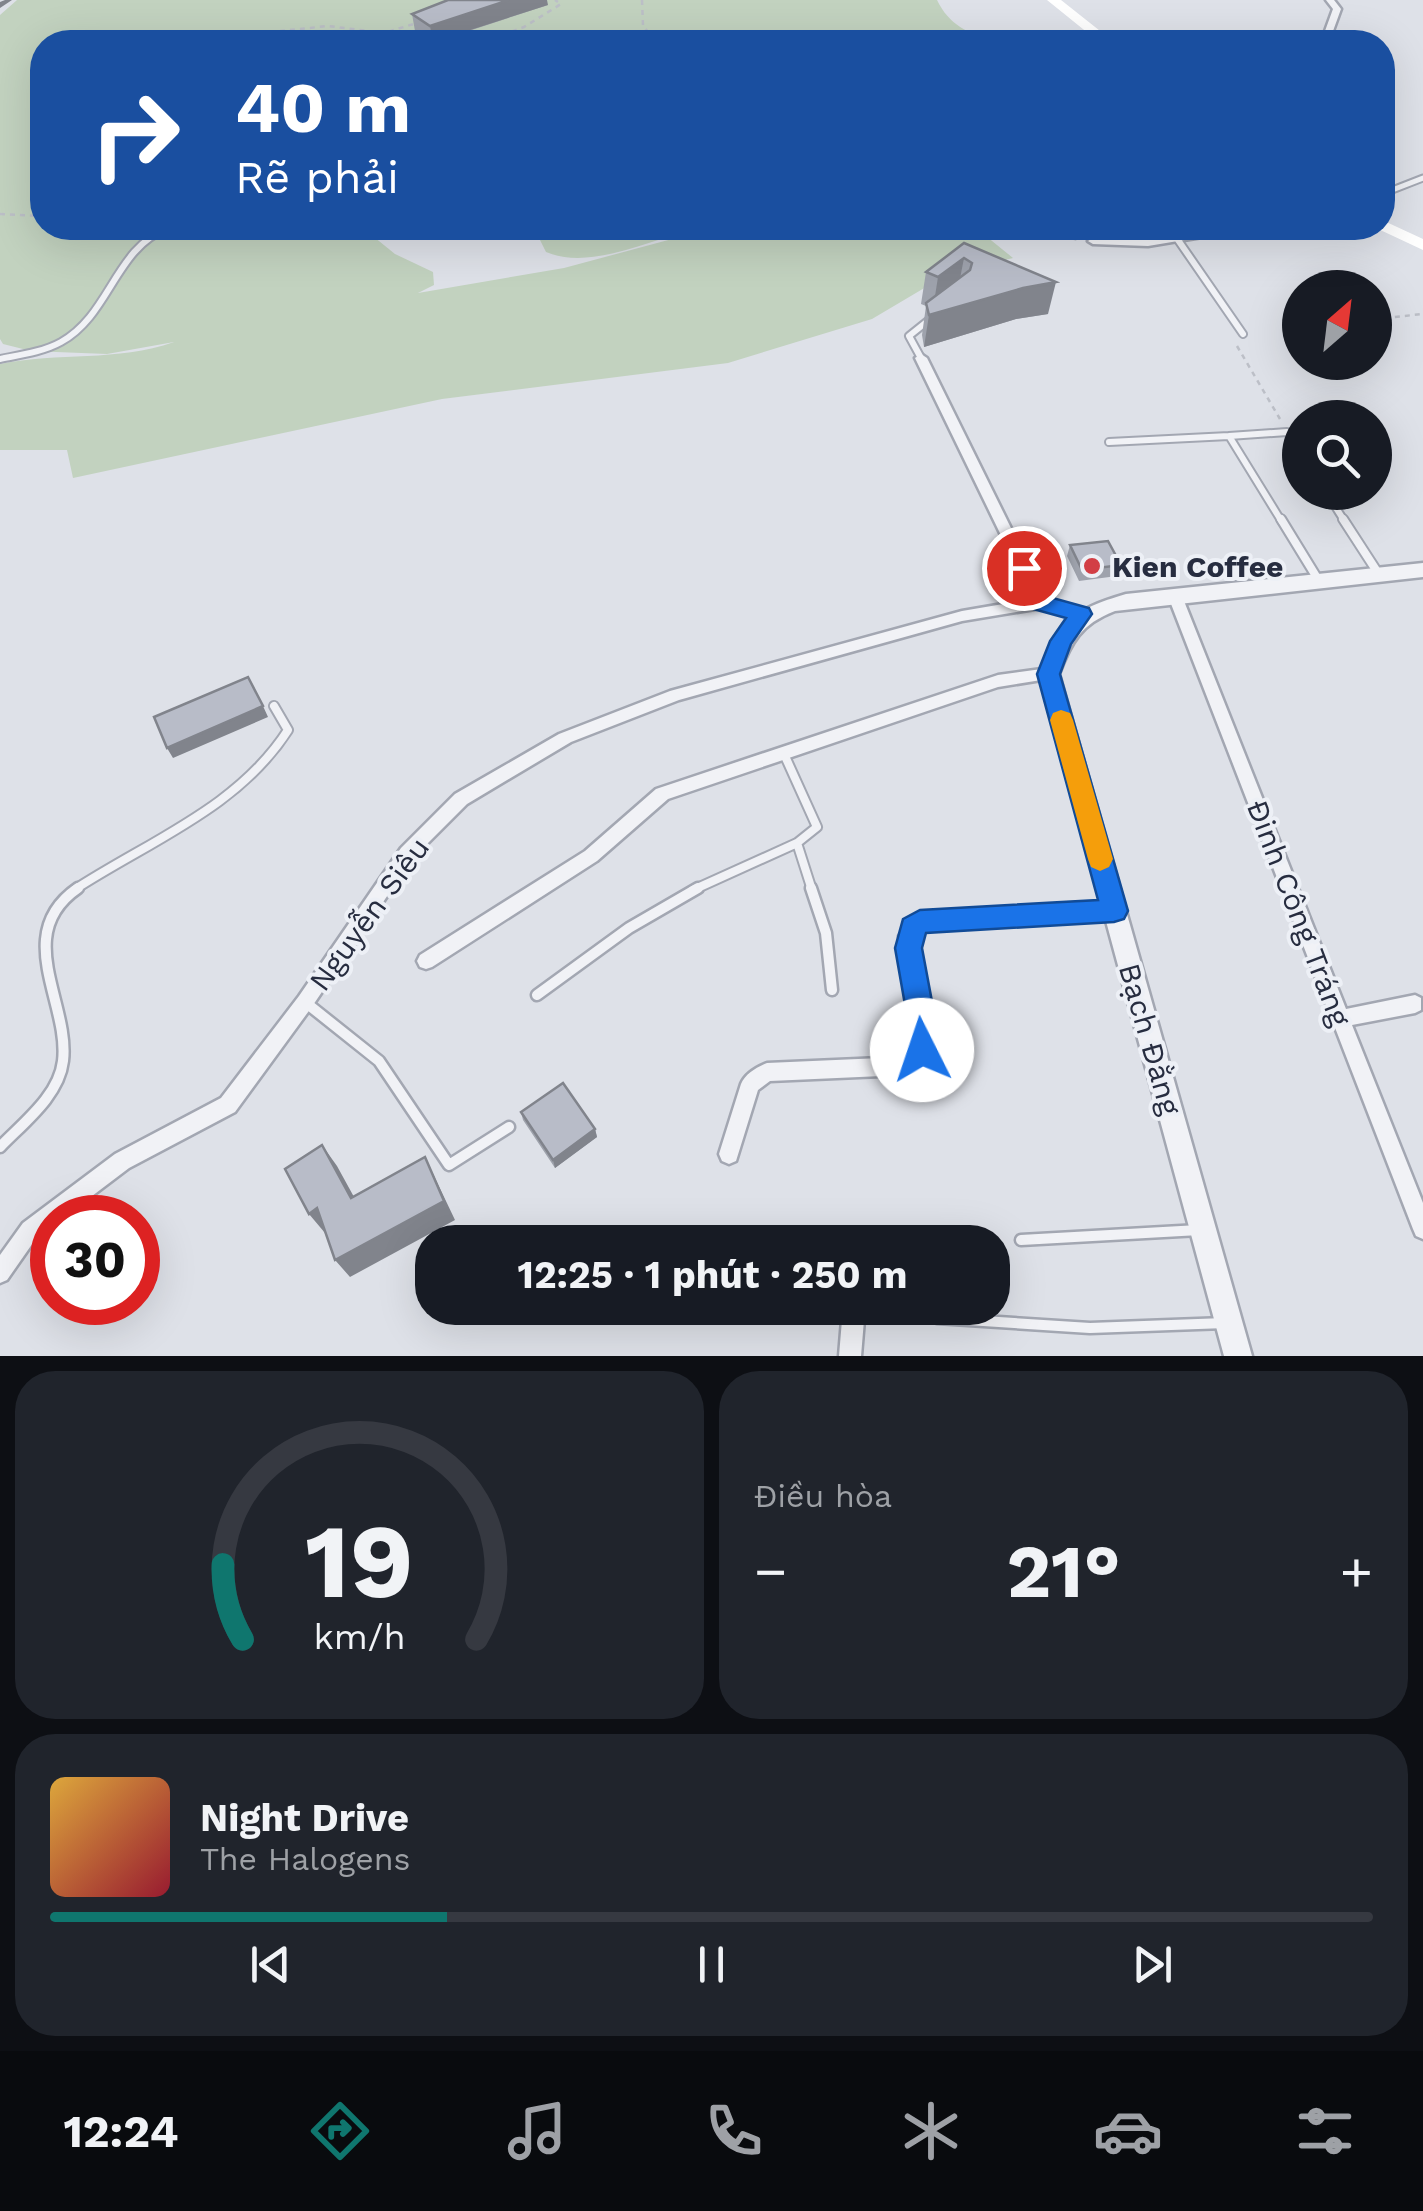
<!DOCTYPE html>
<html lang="vi">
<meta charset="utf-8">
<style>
:root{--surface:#171b24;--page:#20242c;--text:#f1f3f6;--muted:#9ea1a6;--line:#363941;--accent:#0f766e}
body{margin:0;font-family:"Work Sans",sans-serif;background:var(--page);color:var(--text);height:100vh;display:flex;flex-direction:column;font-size:38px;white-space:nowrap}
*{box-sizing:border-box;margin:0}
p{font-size:32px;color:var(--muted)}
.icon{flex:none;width:55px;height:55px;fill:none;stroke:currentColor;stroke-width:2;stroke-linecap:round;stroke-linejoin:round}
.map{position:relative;height:1356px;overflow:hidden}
.drawer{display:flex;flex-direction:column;gap:15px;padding:15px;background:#0d0f14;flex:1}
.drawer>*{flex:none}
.top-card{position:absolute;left:30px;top:30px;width:1365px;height:210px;border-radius:40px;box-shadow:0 10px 40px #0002;background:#1a4fa0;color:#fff;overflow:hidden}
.needle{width:65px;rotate:28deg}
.controls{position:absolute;left:1282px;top:270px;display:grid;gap:20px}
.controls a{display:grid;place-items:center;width:110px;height:110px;border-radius:50%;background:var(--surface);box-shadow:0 10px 40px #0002;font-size:50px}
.speed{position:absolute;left:30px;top:1195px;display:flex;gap:20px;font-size:50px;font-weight:700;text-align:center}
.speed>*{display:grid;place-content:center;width:130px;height:130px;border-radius:50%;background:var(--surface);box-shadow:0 10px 40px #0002;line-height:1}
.speed .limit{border:15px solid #d22;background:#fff;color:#111}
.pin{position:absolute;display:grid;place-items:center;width:85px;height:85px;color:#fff;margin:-42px;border:5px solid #fff;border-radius:50%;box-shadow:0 2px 10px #0007}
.me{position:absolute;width:110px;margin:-55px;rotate:356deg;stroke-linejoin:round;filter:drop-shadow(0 0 8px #0008)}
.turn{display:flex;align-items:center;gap:35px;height:210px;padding:0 40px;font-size:45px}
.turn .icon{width:130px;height:130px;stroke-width:2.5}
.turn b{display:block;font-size:70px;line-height:85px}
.big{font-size:75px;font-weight:700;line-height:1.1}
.drawer .tile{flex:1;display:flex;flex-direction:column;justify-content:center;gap:15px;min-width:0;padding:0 35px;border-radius:40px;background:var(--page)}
.drawer .dial{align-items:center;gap:0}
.dial svg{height:260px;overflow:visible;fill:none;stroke:var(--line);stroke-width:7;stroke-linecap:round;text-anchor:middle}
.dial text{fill:var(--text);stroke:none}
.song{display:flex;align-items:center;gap:30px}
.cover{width:120px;height:120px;border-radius:15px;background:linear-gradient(135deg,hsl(40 70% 55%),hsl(350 70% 35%))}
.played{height:10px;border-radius:5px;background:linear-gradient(90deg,var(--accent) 30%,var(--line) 30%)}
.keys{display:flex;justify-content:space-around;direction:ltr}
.heat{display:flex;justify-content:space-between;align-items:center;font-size:55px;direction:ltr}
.drawer .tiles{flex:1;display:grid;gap:15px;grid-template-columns:1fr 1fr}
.tile:last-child{grid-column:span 2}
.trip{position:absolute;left:415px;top:1225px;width:595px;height:100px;border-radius:40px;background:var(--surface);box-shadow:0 10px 40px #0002;font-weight:700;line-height:100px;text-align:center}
.menu{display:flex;height:160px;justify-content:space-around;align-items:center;background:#090b0e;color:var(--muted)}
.menu .icon{width:70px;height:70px}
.menu .active{color:var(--accent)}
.menu b{font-size:45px;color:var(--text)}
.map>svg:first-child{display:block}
</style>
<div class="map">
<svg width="1423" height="1356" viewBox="0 0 1423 1356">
<rect width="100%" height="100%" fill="#dee1e8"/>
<path fill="#c2d2bf" d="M17,0H937C949,25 968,33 994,42H42V228H381L374,237L395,254L433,272L434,285L418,293L564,268L713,228H976L1013,258L948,274L872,319L728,363L442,399L73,478L67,450H0V364C58,352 117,362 174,342L107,354L31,351L3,344L0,339V15Z
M544,228H698C652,239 591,271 546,252L540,240Z"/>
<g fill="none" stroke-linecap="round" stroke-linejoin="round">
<defs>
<path id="service-far3" d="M1382,194L1423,178
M161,231L169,228"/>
<path id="service-far2" d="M1178,240L1243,334
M921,358L909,336L929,320
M0,359C20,355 43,352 61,342C110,315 115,248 168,228
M1109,442L1229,436
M1326,492L1345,522
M1282,522L1229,436L1287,432L1300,452"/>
<path id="service-far1" d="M1281,519L1319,581
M1343,519L1378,573
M784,754L817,827L797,843L812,890
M74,890C149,841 238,808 288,730L274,706
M693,890L797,843"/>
<path id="service" d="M811,888L826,933L832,990
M537,995L629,928L698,888
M305,1002L379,1061L449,1165L509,1127
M0,1147C23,1123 59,1096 63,1061C70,1003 11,934 78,888
M1021,1240L1199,1230
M937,1318L1090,1328L1225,1323"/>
<path id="minor" d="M1326,0H1334L1341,9L1329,42H1321L1333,9Z
M1220,228H1305L1300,231L1220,234L1148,246L1093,244L1088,241L1093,238L1148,240Z
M921,354L927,358L1046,599L1087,610L1089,614L1087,618L1082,619L1041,608L962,621L679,700L571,742L467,804L413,858L311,1008L235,1112L129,1168L63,1218H52V1226L37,1237L7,1280L0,1283V1255L23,1223L115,1154L221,1098L299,996L401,848L455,794L559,734L670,691L962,611L1032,599L915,358Z
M1175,591L1182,596L1346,1009L1415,995L1421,998V1010L1415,1013L1352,1025L1423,1203V1239L1416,1236L1413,1229L1168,596Z
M1049,668L1054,670L1056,674L1054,678L998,687L668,799L597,861L432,967L426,969L420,967L417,961L420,955L585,851L656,789L998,675Z
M1115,903L1121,906L1124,911L1121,916L1115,919L925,929L917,938L934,1039L923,1067L904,1075L770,1081L758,1090L736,1161L729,1164L722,1161L719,1154L741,1084C745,1074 757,1067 767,1063L904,1057L909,1055L916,1039L899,936L915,915L921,913Z
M843,1308H865L861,1356H839Z"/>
<path id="tertiary" d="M1423,563V577L1115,611C1081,624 1071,642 1059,674L1252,1356H1224L1039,674C1059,621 1072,610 1126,594Z"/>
</defs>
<use href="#service-far3" stroke="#a3a7b2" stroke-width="9"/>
<use href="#service-far2" stroke="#a3a7b2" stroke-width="10"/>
<use href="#service-far1" stroke="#a3a7b2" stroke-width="12"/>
<use href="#service" stroke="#a3a7b2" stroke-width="15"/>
<use href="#minor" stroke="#a3a7b2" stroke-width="5"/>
<use href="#tertiary" stroke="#a3a7b2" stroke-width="5"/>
<path stroke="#bcbfc7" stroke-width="2.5" stroke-dasharray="5 5" stroke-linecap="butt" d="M642,0L643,26L657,42
M280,31L328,26L384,33L417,23
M362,31L372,42
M484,42L524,27L561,4L555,0
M0,214L42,216
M119,228H139
M1033,228L1078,240
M1064,228L1080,235
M1375,319L1423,314
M1290,327L1300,326
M1237,346L1280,419"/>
<use href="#service-far3" stroke="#f1f2f6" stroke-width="5"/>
<use href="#service-far2" stroke="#f1f2f6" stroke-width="6"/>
<use href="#service-far1" stroke="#f1f2f6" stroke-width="8"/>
<use href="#service" stroke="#f1f2f6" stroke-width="10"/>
<use href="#minor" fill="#f1f2f6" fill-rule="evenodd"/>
<use href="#tertiary" fill="#f1f2f6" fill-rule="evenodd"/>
<path fill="#fff" fill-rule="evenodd" d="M1047,0H1061L1114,42H1099Z
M1382,220L1423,239V250L1376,228H1382Z"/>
</g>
<path fill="#9ea2ac" d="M548,5L435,42H432L415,31L412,14Z
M964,243L1048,314L1016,319L924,347L922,335L926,306L921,304L926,272Z
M1070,545L1121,565L1117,576L1079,581L1067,556Z
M521,1112L595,1129L597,1137L555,1168L523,1120Z"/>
<path fill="#81848c" d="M5,0H12L0,8V2Z
M509,0H547L548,5L433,42L430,26Z
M964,258L958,289L933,309L938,277Z
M1056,282L1048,314L1016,319L924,347L929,315L1023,288Z
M263,706L268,717L173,758L167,748Z
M595,1129L597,1137L555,1168L553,1160Z
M322,1145L337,1166L365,1217L351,1198Z
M425,1157L455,1220L350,1277L335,1260Z
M317,1208L325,1233L309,1214Z"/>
<path fill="#b8bcc8" stroke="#81848c" stroke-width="2.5" d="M448,0H509L430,26L412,14Z
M337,32L360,42H313Z
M964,243L1056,282L1023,288L929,315L926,303L970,270L972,263L964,258L938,277L926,272Z
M1108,541L1121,565L1082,570L1070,545Z
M248,677L263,706L167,748L154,717Z
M563,1083L595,1129L553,1160L521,1112Z
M322,1145L351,1198L425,1157L444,1201L335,1260L317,1208L309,1214L285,1169Z"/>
<path fill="#1a73e8" stroke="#114b97" stroke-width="2.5" d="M1024,560L1031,563L1049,597L1089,608L1092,614L1071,644L1060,674L1128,911L1124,919L1114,922L926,933L922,948L939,1039L932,1060L922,1064L912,1060L908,1050L911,1039L895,948L903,919L920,910L1098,900L1037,674L1050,641L1066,618L1033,609L1013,568Z"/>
<path fill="#f59e0b" d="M1061,710L1070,713L1073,720L1113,859L1109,867L1100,871L1091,867L1088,859L1050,720L1053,713Z"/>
<circle fill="#d23e45" stroke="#edf0f6" stroke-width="4" cx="1092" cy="566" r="10"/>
<g text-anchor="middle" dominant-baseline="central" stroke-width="8" stroke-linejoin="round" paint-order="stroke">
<g font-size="30" font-weight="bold" fill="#272d40" stroke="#edf0f6" text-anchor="start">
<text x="1112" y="566">Kien Coffee</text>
</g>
<g font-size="30" fill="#272d40" stroke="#edf0f6">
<text transform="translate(1299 913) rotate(69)">Đinh Công Tráng</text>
<text transform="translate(369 914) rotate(-54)">Nguyễn Siêu</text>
<text transform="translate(1150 1039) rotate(74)">Bạch Đằng</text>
</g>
</g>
</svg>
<div class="controls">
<a><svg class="needle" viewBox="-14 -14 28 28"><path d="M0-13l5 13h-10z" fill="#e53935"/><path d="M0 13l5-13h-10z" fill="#9ea1a6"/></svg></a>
<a><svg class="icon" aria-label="search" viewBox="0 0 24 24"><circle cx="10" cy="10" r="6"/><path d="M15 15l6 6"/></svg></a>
</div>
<div class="speed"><div class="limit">30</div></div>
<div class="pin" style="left:1024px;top:568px;background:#d93025"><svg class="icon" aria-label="arrive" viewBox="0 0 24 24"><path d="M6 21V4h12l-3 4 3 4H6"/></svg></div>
<svg class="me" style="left:922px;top:1050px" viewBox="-20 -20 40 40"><circle r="19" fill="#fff"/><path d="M0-13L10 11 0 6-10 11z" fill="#1a73e8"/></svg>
<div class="trip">12:25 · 1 phút · 250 m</div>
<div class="top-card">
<div class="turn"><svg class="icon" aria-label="right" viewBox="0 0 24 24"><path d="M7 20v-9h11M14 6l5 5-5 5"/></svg><div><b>40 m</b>Rẽ phải</div></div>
</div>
</div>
<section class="drawer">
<div class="tiles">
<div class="tile dial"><svg viewBox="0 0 100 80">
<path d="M14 69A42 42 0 1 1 86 69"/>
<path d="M14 69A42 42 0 0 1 8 46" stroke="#0f766e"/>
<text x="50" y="56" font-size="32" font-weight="700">19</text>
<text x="50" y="72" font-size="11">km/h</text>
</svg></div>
<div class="tile"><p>Điều hòa</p>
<div class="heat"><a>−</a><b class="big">21°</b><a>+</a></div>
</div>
<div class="tile">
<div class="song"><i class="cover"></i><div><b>Night Drive</b><p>The Halogens</p></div></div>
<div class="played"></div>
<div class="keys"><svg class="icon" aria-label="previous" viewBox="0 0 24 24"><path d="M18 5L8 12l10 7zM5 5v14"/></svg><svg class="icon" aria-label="pause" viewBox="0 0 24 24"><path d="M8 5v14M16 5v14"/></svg><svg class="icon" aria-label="next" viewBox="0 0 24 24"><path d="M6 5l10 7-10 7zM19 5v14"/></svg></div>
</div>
</div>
</section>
<nav class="menu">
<b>12:24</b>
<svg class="icon active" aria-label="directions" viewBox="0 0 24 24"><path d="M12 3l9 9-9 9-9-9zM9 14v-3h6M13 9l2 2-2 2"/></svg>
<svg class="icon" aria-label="music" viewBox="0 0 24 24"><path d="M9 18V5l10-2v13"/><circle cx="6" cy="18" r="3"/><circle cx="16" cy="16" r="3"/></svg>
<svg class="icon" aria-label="phone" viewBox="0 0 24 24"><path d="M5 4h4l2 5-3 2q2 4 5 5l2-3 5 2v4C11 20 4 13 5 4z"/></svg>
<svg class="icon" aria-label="climate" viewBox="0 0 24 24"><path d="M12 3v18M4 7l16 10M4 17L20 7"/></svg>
<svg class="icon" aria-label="car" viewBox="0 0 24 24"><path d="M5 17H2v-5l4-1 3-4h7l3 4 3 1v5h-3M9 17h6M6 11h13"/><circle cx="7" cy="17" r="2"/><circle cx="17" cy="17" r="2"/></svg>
<svg class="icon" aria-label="filters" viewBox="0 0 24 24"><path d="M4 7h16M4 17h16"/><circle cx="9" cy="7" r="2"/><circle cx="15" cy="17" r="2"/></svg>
</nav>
